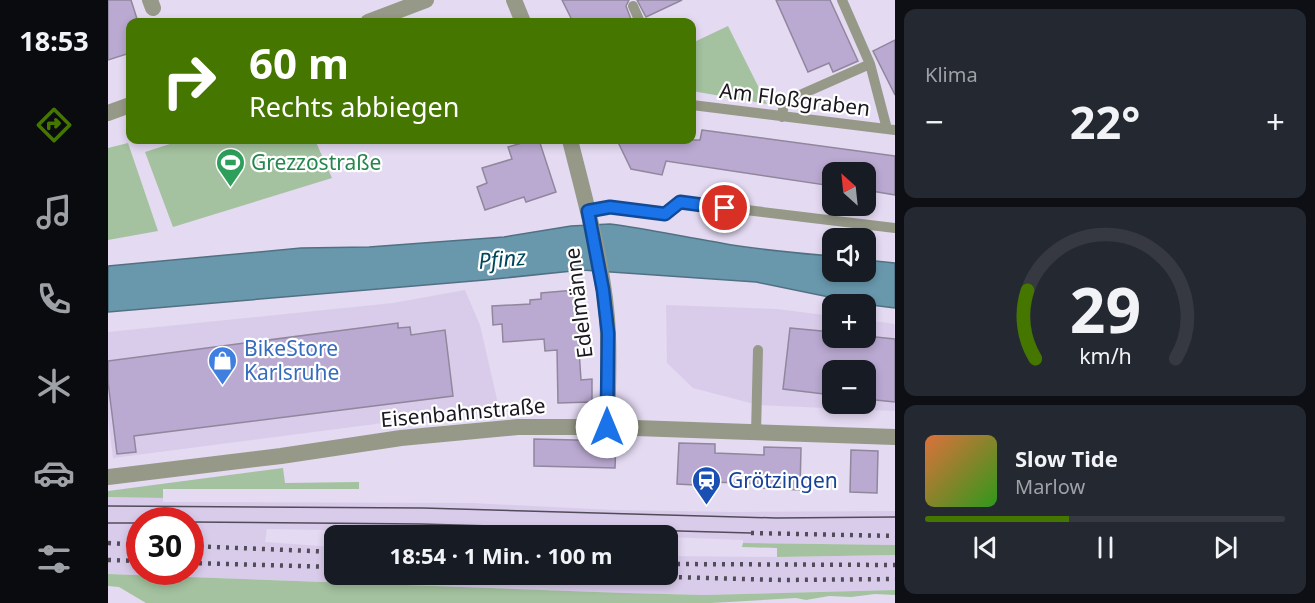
<!DOCTYPE html>
<html lang="de">
<meta charset="utf-8">
<style>
:root{--surface:#171b24;--page:#242831;--text:#f1f3f6;--muted:#9ea1a6;--line:#363941;--accent:#447600}
body{margin:0;font-family:"Noto Sans",sans-serif;background:var(--page);color:var(--text);height:100vh;display:flex;flex-direction:column;font-size:22px;white-space:nowrap}
*{box-sizing:border-box;margin:0}
p{font-size:20px;color:var(--muted)}
.icon{flex:none;width:33px;height:33px;fill:none;stroke:currentColor;stroke-width:2;stroke-linecap:round;stroke-linejoin:round}
.map{position:relative;flex:1;overflow:hidden}
.sheet{display:flex;flex-direction:column;gap:9px;padding:9px;background:#0d0f14;width:420px}
.sheet>*{flex:none}
.top-card{position:absolute;left:18px;top:18px;width:570px;height:126px;border-radius:12px;box-shadow:0 3px 9px #0003;background:#447600;color:#fff;overflow:hidden}
.needle{width:39px;rotate:333deg}
.tools{position:absolute;left:714px;top:162px;display:grid;gap:12px}
.tools a{display:grid;place-items:center;width:54px;height:54px;border-radius:12px;background:var(--surface);box-shadow:0 3px 9px #0003;font-size:30px}
.speed{position:absolute;left:18px;top:507px;display:flex;gap:12px;font-size:30px;font-weight:700;text-align:center}
.speed>*{display:grid;place-content:center;width:78px;height:78px;border-radius:50%;background:var(--surface);box-shadow:0 3px 9px #0003;line-height:1}
.speed .limit{border:9px solid #d22;background:#fff;color:#111}
.pin{position:absolute;display:grid;place-items:center;width:51px;height:51px;color:#fff;margin:-26px;border:3px solid #fff;border-radius:50%;box-shadow:0 2px 6px #0007}
.me{position:absolute;width:66px;margin:-33px;rotate:0deg;stroke-linejoin:round;filter:drop-shadow(0 0 4px #0008)}
.turn{display:flex;align-items:center;gap:21px;height:126px;padding:0 24px;font-size:27px}
.turn .icon{width:78px;height:78px;stroke-width:2.5}
.turn b{display:block;font-size:42px;line-height:51px}
.big{font-size:45px;font-weight:700;line-height:1.1}
.sheet .tile{flex:1;display:flex;flex-direction:column;justify-content:center;gap:9px;min-width:0;padding:0 21px;border-radius:12px;background:var(--page)}
.sheet .dial{align-items:center;gap:0}
.dial svg{height:156px;overflow:visible;fill:none;stroke:var(--line);stroke-width:7;stroke-linecap:round;text-anchor:middle}
.dial text{fill:var(--text);stroke:none}
.song{display:flex;align-items:center;gap:18px}
.cover{width:72px;height:72px;border-radius:9px;background:linear-gradient(135deg,hsl(20 70% 55%),hsl(110 70% 35%))}
.played{height:6px;border-radius:3px;background:linear-gradient(90deg,var(--accent) 40%,var(--line) 40%)}
.keys{display:flex;justify-content:space-around;direction:ltr}
.heat{display:flex;justify-content:space-between;align-items:center;font-size:33px;direction:ltr}
.trip{position:absolute;left:216px;top:525px;width:354px;height:60px;border-radius:12px;background:var(--surface);box-shadow:0 3px 9px #0003;font-weight:700;line-height:60px;text-align:center}
main{display:flex;flex:1;min-height:0}
.dock{display:flex;flex-direction:column;width:108px;justify-content:space-around;align-items:center;background:#090b0e;color:var(--muted)}
.dock .icon{width:42px;height:42px}
.dock .selected{color:var(--accent)}
.dock b{font-size:27px;color:var(--text)}
.map>svg:first-child{display:block}
</style>
<main>
<nav class="dock">
<b>18:53</b>
<svg class="icon selected" aria-label="directions" viewBox="0 0 24 24"><path d="M12 3l9 9-9 9-9-9zM9 14v-3h6M13 9l2 2-2 2"/></svg>
<svg class="icon" aria-label="music" viewBox="0 0 24 24"><path d="M9 18V5l10-2v13"/><circle cx="6" cy="18" r="3"/><circle cx="16" cy="16" r="3"/></svg>
<svg class="icon" aria-label="phone" viewBox="0 0 24 24"><path d="M5 4h4l2 5-3 2q2 4 5 5l2-3 5 2v4C11 20 4 13 5 4z"/></svg>
<svg class="icon" aria-label="climate" viewBox="0 0 24 24"><path d="M12 3v18M4 7l16 10M4 17L20 7"/></svg>
<svg class="icon" aria-label="car" viewBox="0 0 24 24"><path d="M5 17H2v-5l4-1 3-4h7l3 4 3 1v5h-3M9 17h6M6 11h13"/><circle cx="7" cy="17" r="2"/><circle cx="17" cy="17" r="2"/></svg>
<svg class="icon" aria-label="filters" viewBox="0 0 24 24"><path d="M4 7h16M4 17h16"/><circle cx="9" cy="7" r="2"/><circle cx="15" cy="17" r="2"/></svg>
</nav>
<div class="map">
<svg width="787" height="603" viewBox="0 0 787 603">
<rect width="100%" height="100%" fill="#e4daf2"/>
<path fill="#d9cceb" fill-rule="evenodd" d="M357,290L372,325L391,408L5,458L0,418V332L285,303Z
M558,305L669,309L724,316V338H758V320L787,324V411L650,405L585,388L559,363ZM724,370H758V404H724Z
M0,497L55,498V502L364,503L505,510L628,512L787,511V545L635,543V540L560,537V536L159,529L157,542L226,547V574H560V556L669,557L787,555V590L596,595L516,593L0,574ZM32,520H82V572H32Z"/>
<path fill="#a4c29f" d="M620,26L659,104L584,91V43Z
M74,140H207L224,178L65,227L37,152Z
M20,143L50,231L0,240V148Z
M175,468L177,483L251,482V489H55V498L0,497V491Z
M635,543L787,545V555L669,557V548L634,547Z
M0,574L516,593L596,595L787,590V595L767,594L743,597L721,596L698,600L688,598L603,603H38L11,587L0,586Z"/>
<path fill="#6998ad" stroke="#517182" stroke-width="1.5" d="M502,224C540,229 576,237 613,243C650,250 687,253 724,256V272H758V260L787,263V308L755,304L648,282L474,270L377,280L0,312V266L193,248L261,247L396,237L463,226Z"/>
<path fill="#baa9d1" stroke="#90879d" stroke-width="1.5" d="M0,0H23L30,22H22V53L0,60Z
M454,0H521L518,6L524,22H465Z
M529,0H574L538,17Z
M668,0H722L750,61L725,72L721,63L700,72Z
M787,40V95L765,51Z
M594,130L787,156V195L758,190V172H724V186L558,161L554,175L523,169L509,140H592Z
M424,140H431L448,192L418,202L416,197L377,210L369,187L379,183L374,168L404,159L400,147Z
M467,290L473,380L484,379V402L450,403L449,350L437,351L436,339L395,342L394,324L385,325L384,306L422,304V300L433,299V293Z
M290,323V328L302,327L303,335L337,330L345,396L26,436L28,452L9,454L0,382V361Z
M682,328L724,332V338L758,336L787,339V402L758,399V370H724V395L675,389Z
M426,439L508,441L507,468L426,466Z
M571,443L607,444V453L656,455V447L693,448L692,490L655,488V484L605,482V486L569,484Z
M743,450L770,451L769,493L742,492Z"/>
<g fill="none" stroke-linecap="round" stroke-linejoin="round">
<path stroke="#969987" stroke-width="10" d="M734,0L762,64
M525,6L532,22
M584,105L787,130
M674,117L676,102L762,64L779,129
M480,211L502,207L557,214L572,202L787,228
M648,433L650,350"/>
<path stroke="#969987" stroke-width="16" d="M42,0L45,8
M406,0L415,22
M260,22L318,0
M0,113L22,105
M462,140C477,200 498,272 500,335C501,365 500,397 499,427"/>
<path stroke="#969987" stroke-width="16" d="M0,477L173,456L293,438L410,427H499L787,437"/>
<path stroke="#514c59" stroke-width="1.5" d="M0,506L315,508L668,518L787,517
M82,522L313,524L643,533
M0,523H32"/>
<path stroke="#514c59" stroke-width="4.5" stroke-dasharray="3 6" stroke-linecap="butt" d="M643,533L787,536
M0,543L32,545
M82,546L226,552
M0,560L32,561
M82,563L226,567
M560,564L787,565
M445,574L675,580L787,579"/>
</g>
<g fill="none" stroke-linecap="round" stroke-linejoin="round">
<defs>
<path id="route" d="M499,427L500,333L495,290L480,211L502,207L557,214L572,202L617,208"/>
</defs>
<use href="#route" stroke="#114b97" stroke-width="15"/>
<use href="#route" stroke="#1a73e8" stroke-width="10"/>
</g>
<defs>
<symbol id="stadium-pin" viewBox="-11 -11 22 30"><path d="M0 17L-7.5 6A9.5 9.5 0 1 1 7.5 6Z" fill="#2e9e5b" stroke="#fff"/><path d="M0-5a6.5 5 0 1 0 0 10a6.5 5 0 1 0 0-10ZM-3.5-1.8h7v3.6h-7Z" fill="#fff"/></symbol>
<symbol id="shop-pin" viewBox="-11 -11 22 30"><path d="M0 17L-7.5 6A9.5 9.5 0 1 1 7.5 6Z" fill="#3f7fe0" stroke="#fff"/><path d="M-5-2.5h2.3a2.7 3.5 0 0 1 5.4 0H5L5.5 6h-11ZM-1.5-2.5h3a1.5 2.3 0 0 0-3 0Z" fill="#fff"/></symbol>
<symbol id="station-pin" viewBox="-11 -11 22 30"><path d="M0 17L-7.5 6A9.5 9.5 0 1 1 7.5 6Z" fill="#1a4fb4" stroke="#fff"/><path d="M-3-6H3Q5-6 5-4V2Q5 4 3 4L4.5 6H3L1.5 4h-3L-3 6H-4.5L-3 4Q-5 4-5 2V-4Q-5-6-3-6ZM-3.5-4v3h7v-3ZM-3.5 1v1.5H-2V1ZM2 1v1.5H3.5V1Z" fill="#fff"/></symbol>
</defs>
<g fill-rule="evenodd">
<use href="#stadium-pin" x="106" y="146" width="33" height="45"/>
<use href="#shop-pin" x="98" y="344" width="33" height="45"/>
<use href="#station-pin" x="582" y="464" width="33" height="45"/>
</g>
<g text-anchor="middle" dominant-baseline="central" stroke-width="4.5" stroke-linejoin="round" paint-order="stroke">
<g font-size="21" fill="#1a171f" stroke="#fff">
<text transform="translate(687 99) rotate(7)">Am Floßgraben</text>
<text transform="translate(470 303) rotate(-97)">Edelmänne</text>
<text transform="translate(355 412) rotate(-5)">Eisenbahnstraße</text>
</g>
<g font-size="21" fill="#27864d" stroke="#fff" text-anchor="start">
<text x="143" y="162">Grezzostraße</text>
</g>
<g font-size="21" fill="#366cbe" stroke="#fff" text-anchor="start">
<text x="136" y="348">BikeStore<tspan x="136" dy="24">Karlsruhe</tspan></text>
</g>
<g font-size="21" fill="#164399" stroke="#fff" text-anchor="start">
<text x="620" y="480">Grötzingen</text>
</g>
<g font-size="22" font-style="italic" fill="#00475d" stroke="#fff">
<text transform="translate(394 258) rotate(-5)">Pfinz</text>
</g>
</g>
</svg>
<div class="tools">
<a><svg class="needle" viewBox="-14 -14 28 28"><path d="M0-13l5 13h-10z" fill="#e53935"/><path d="M0 13l5-13h-10z" fill="#9ea1a6"/></svg></a>
<a><svg class="icon" aria-label="sound" viewBox="0 0 24 24"><path d="M4 9h4l5-4v14l-5-4H4zM17 9q2 3 0 6"/></svg></a>
<a>+</a>
<a>−</a>
</div>
<div class="speed"><div class="limit">30</div></div>
<div class="pin" style="left:617px;top:208px;background:#d93025"><svg class="icon" aria-label="arrive" viewBox="0 0 24 24"><path d="M6 21V4h12l-3 4 3 4H6"/></svg></div>
<svg class="me" style="left:499px;top:427px" viewBox="-20 -20 40 40"><circle r="19" fill="#fff"/><path d="M0-13L10 11 0 6-10 11z" fill="#1a73e8"/></svg>
<div class="trip">18:54 · 1 Min. · 100 m</div>
<div class="top-card">
<div class="turn"><svg class="icon" aria-label="right" viewBox="0 0 24 24"><path d="M7 20v-9h11M14 6l5 5-5 5"/></svg><div><b>60 m</b>Rechts abbiegen</div></div>
</div>
</div>
<section class="sheet">
<div class="tile"><p>Klima</p>
<div class="heat"><a>−</a><b class="big">22°</b><a>+</a></div>
</div>
<div class="tile dial"><svg viewBox="0 0 100 80">
<path d="M14 69A42 42 0 1 1 86 69"/>
<path d="M14 69A42 42 0 0 1 10 34" stroke="#447600"/>
<text x="50" y="56" font-size="32" font-weight="700">29</text>
<text x="50" y="72" font-size="11">km/h</text>
</svg></div>
<div class="tile">
<div class="song"><i class="cover"></i><div><b>Slow Tide</b><p>Marlow</p></div></div>
<div class="played"></div>
<div class="keys"><svg class="icon" aria-label="previous" viewBox="0 0 24 24"><path d="M18 5L8 12l10 7zM5 5v14"/></svg><svg class="icon" aria-label="pause" viewBox="0 0 24 24"><path d="M8 5v14M16 5v14"/></svg><svg class="icon" aria-label="next" viewBox="0 0 24 24"><path d="M6 5l10 7-10 7zM19 5v14"/></svg></div>
</div>
</section>
</main>
